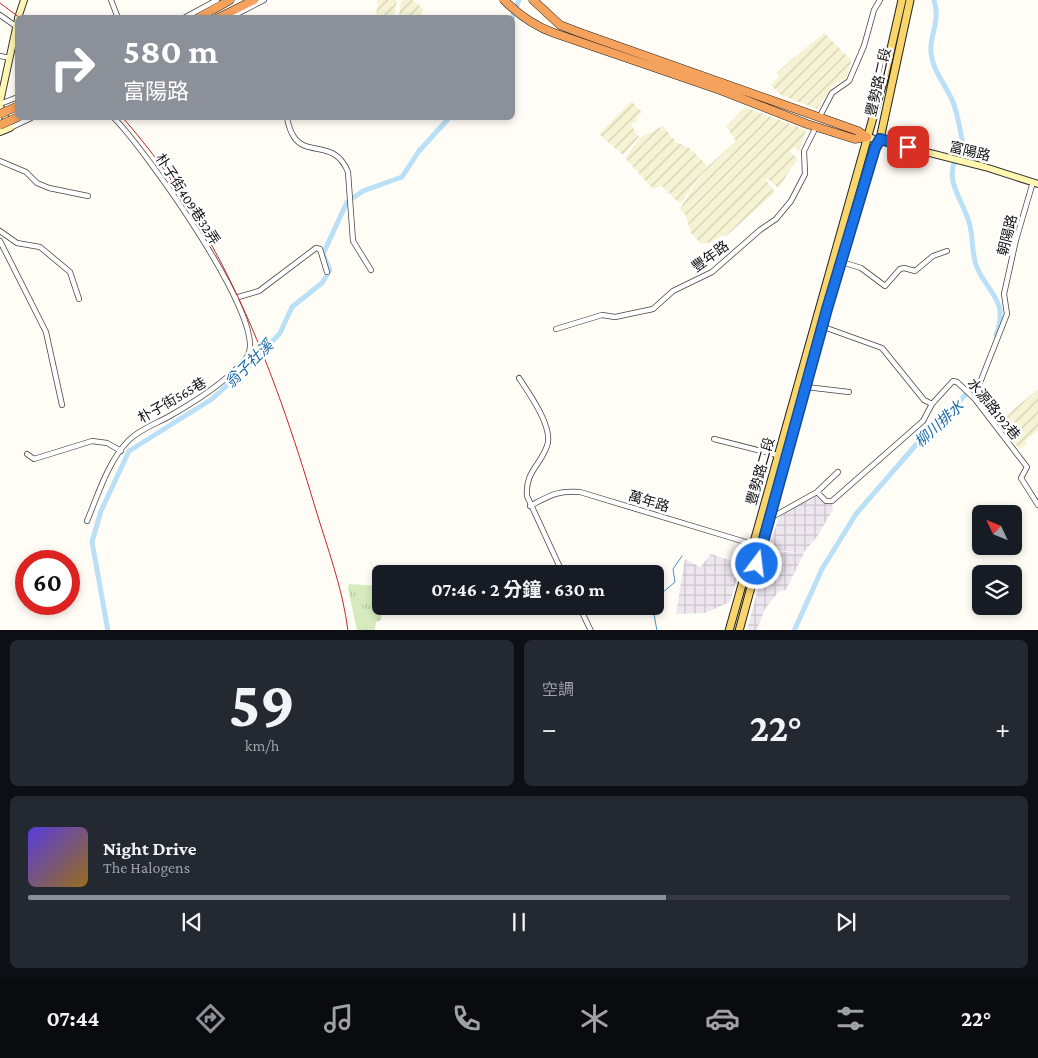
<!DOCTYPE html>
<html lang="zh-TW">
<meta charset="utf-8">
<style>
:root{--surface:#171b24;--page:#242831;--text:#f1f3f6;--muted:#9ea1a6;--line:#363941;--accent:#8c9099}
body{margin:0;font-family:"Crimson Pro","Noto Sans TC",serif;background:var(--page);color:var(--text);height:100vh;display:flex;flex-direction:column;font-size:19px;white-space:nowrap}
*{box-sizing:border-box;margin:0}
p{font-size:16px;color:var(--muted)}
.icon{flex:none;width:28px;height:28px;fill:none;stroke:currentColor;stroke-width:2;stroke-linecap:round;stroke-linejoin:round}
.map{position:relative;height:630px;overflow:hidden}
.sheet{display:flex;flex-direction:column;gap:10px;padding:10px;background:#0d0f14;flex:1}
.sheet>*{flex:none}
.top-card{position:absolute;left:15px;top:15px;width:500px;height:105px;border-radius:8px;box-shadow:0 2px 8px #0003;background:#8c9099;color:#fff;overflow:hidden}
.needle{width:32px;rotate:313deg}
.fabs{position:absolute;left:972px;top:505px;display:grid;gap:10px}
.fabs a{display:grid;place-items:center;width:50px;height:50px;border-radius:8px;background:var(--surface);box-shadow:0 2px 8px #0003;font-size:25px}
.speed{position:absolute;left:15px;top:550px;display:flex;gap:10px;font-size:25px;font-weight:700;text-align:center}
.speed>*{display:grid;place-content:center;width:65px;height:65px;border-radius:50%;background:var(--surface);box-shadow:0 2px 8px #0003;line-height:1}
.speed .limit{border:8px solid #d22;background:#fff;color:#111}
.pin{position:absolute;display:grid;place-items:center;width:42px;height:42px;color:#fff;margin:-21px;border-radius:10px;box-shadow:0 2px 8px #0006}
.me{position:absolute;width:55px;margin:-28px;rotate:15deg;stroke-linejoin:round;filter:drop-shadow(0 0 4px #0008)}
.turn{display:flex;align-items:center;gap:18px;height:105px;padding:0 25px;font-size:22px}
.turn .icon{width:65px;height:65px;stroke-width:2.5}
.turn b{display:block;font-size:35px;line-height:42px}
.big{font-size:38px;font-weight:700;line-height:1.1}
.sheet .widget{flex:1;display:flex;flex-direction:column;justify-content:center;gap:8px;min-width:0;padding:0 18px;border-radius:8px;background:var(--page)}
.sheet .dial{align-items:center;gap:0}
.dial b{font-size:65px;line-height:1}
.song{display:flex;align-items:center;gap:15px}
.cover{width:60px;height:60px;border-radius:8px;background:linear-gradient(135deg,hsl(250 70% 55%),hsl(40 70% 35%))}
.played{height:5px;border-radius:2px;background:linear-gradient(90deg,var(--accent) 65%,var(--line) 65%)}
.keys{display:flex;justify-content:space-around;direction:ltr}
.heat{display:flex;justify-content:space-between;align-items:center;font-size:28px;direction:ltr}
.sheet .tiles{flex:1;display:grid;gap:10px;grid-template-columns:1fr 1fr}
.widget:last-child{grid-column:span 2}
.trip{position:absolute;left:372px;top:565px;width:292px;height:50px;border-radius:8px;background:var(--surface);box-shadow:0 2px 8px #0003;font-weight:700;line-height:50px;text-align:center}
.dock{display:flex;height:80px;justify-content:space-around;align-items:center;background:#090b0e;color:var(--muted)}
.dock .icon{width:35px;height:35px}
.dock .on{color:var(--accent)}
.dock b{font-size:22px;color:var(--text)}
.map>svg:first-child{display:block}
</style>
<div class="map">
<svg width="1038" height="631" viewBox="0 0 1038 631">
<defs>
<pattern id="industrial-grid" width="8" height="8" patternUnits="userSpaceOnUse" patternTransform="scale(1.25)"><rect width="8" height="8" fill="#eee6ef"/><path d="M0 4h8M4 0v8" fill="none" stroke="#cbc4cc"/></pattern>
<pattern id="farmland-furrows" width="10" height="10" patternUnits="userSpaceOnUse" patternTransform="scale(1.25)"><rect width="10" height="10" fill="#f6f3d4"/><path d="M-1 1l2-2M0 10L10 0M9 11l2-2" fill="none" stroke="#d2cfb5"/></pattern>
<pattern id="park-tufts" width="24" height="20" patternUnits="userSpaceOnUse" patternTransform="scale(1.25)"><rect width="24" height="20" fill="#d5ebbd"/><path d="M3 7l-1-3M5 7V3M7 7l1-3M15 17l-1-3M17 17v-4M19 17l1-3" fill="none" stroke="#b6c8a1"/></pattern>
</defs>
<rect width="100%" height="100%" fill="#fffdf5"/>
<path fill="url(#industrial-grid)" d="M818,494L819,497L825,502L832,503L833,509L817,537L803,553L768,549L779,517Z
M768,551L804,553L786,590L779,591L765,609L757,630H747Z
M711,554L741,564L730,602L705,613L676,614L685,559L700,567Z"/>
<path fill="url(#farmland-furrows)" d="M378,0H397L394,17H376Z
M401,0H413L423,9L421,17H399Z
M824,33L850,59L851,63L846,78L834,84L817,109L781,95L771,85L779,76L777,73L792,59Z
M631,101L642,112L636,118L638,120L631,125L639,137L623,155L599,134Z
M745,107L806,130L799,151L794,147L790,152L798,159L778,188L767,178L765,179L775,192L726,236H721L711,242L701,244L691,233L686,216L680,209L704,170L736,141L726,126Z
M663,126L676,142L689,148L707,165L682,202L679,203L662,186L653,189L625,158L640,138Z
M1038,389V430L1025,441L1027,444L1019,449L1003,427L1004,425L1001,420Z"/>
<path fill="url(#park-tufts)" d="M349,584L381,586V620L376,622L375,630H357L348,588Z"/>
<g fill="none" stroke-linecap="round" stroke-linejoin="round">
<path stroke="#3f96cf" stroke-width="1" d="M656,598L675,582L673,569L682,556
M650,606L654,614L657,631"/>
<path stroke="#b9e0f7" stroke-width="5" d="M934,0C941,22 929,35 931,53C933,72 946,85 953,102C958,115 960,130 963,144C939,182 961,191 970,226C973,239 972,253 976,265C986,292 1010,300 996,335
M512,18L519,0
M108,631L92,542L101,511L129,451L212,399L252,363L280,333L292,307L322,283L330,270L323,254L347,202L363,191L402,177L419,151L449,118
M794,631L822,569L856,514L921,439L938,428L964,396L977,386L979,381"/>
<defs>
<path id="street" d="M111,0L118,18
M0,15L17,27
M184,18L217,0
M229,18L264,0
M0,56L10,58
M0,104L18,97
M821,114L832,93L849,81L864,46L874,10L880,0
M287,118C288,123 290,131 294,137C307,157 335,139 348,172L353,241L371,270
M10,128L31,118
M0,161L26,172L37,183L49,188L88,196
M0,231L17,243L40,247L70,272L79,299
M0,241L46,332L62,405
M839,261L861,268L885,286L900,269L904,268L915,271L933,256L947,251
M235,298L259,291L316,248L320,249L327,272
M821,326L882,348L924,400L932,404
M556,329L602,315L615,317L653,309L673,291L712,272L760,230L776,219L791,201L805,174L804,151L815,129
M519,378C529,393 554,428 547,446C540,466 525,472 527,496L563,574
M806,387L849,392
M974,398L1007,314L1004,294L1016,240L1033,182
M714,439L777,455
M27,454L34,459L92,441L107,443L121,451
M817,492L826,501H832L923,421L932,404L953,381L957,382L974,398L1027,467L1021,478L1038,505
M530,506C549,496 557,490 580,492L762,547
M772,513L776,515L817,492L838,472
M87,521C98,495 108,461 129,440C139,430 155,424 168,417C191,404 214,390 233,372C238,367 245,361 248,355C267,319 143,147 114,118
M579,606L591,631"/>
<path id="secondary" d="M18,18L24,0
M0,102L18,19
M0,106L10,128L0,132
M867,137L985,167L1038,184"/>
<path id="primary" d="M729,631L885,75L902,0
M739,631L822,327L875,148L880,139L910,0"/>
<path id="highway" d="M504,0C519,15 534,26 554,33L720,90L807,124L855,139L867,137
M533,0L560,25L578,32L858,131L867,137
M198,18L230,0
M218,18L254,0"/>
</defs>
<use href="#street" stroke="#444" stroke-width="6"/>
<use href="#secondary" stroke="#333" stroke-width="8"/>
<use href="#primary" stroke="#222" stroke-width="9"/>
<use href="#highway" stroke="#222" stroke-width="9"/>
<use href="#street" stroke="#fff" stroke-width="4.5"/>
<use href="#secondary" stroke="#fff6b0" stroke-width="6"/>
<use href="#primary" stroke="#f9d66b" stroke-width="7"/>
<use href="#highway" stroke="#f5a25d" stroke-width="8"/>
<path stroke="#c4262e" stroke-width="1" d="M0,3L20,18
M123,118C221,229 273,366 315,507C327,547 343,589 348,631"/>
<defs>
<path id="highway-bridge" d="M0,114L18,106
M0,125L18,117"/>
</defs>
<use href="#highway-bridge" stroke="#222" stroke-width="9" stroke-linecap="butt"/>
<use href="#highway-bridge" stroke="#f5a25d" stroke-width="8"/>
</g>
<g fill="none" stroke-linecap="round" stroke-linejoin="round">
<defs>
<path id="route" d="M757,564L827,309L875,148L880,139L908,147"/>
</defs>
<use href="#route" stroke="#114b97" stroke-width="12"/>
<use href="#route" stroke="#1a73e8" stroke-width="9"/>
</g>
<g text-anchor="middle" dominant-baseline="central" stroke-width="5" stroke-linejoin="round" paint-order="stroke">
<g font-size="14" fill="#111" stroke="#fff">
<text transform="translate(878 82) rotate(-77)">豐勢路二段</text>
<text transform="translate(970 151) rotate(14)">富陽路</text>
<text transform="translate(188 199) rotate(57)">朴子街409巷32弄</text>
<text transform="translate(1007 235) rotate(-76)">朝陽路</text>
<text transform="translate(710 256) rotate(-36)">豐年路</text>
<text transform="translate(172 400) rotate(-30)">朴子街565巷</text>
<text transform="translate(994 409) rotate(51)">水源路192巷</text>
<text transform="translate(760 471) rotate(-74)">豐勢路二段</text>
<text transform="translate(649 501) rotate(17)">萬年路</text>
</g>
<g font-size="15" font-style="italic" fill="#1768a6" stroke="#fff">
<text transform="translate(249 364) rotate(-45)">翁子社溪</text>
<text transform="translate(939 424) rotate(-43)">柳川排水</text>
</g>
</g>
</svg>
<div class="fabs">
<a><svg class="needle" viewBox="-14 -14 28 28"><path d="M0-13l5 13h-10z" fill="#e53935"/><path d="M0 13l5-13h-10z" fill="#9ea1a6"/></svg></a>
<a><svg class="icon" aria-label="layers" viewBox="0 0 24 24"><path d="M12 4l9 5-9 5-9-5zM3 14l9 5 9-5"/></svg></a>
</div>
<div class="speed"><div class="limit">60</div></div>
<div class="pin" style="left:908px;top:147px;background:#d93025"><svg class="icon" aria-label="arrive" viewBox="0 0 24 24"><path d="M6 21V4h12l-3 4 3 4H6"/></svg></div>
<svg class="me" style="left:757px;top:564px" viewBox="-20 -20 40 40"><circle r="17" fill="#1a73e8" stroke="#fff" stroke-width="3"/><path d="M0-11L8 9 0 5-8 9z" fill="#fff"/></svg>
<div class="trip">07:46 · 2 分鐘 · 630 m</div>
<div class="top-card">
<div class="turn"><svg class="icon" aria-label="right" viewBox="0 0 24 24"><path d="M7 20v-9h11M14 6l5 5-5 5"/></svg><div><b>580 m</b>富陽路</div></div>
</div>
</div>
<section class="sheet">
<div class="tiles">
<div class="widget dial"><b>59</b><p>km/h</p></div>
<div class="widget"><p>空調</p>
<div class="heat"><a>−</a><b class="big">22°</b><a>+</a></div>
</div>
<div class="widget">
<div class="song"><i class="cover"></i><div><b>Night Drive</b><p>The Halogens</p></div></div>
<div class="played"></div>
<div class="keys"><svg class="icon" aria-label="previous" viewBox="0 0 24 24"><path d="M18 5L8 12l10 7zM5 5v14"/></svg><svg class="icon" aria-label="pause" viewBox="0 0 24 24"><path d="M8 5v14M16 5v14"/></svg><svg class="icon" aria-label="next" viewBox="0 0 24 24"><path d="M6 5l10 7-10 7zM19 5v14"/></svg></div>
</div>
</div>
</section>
<nav class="dock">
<b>07:44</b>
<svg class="icon on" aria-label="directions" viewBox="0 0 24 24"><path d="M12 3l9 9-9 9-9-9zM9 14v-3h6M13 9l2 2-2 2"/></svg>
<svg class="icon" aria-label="music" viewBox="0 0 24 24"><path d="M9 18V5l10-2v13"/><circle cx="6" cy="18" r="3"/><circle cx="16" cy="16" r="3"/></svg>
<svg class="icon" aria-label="phone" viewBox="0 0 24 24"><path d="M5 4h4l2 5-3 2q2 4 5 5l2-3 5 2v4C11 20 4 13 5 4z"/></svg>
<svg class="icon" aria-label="climate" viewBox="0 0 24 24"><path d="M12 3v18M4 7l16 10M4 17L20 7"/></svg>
<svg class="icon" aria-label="car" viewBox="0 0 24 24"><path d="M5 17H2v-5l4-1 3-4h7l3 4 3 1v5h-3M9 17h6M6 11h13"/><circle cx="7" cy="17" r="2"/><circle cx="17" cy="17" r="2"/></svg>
<svg class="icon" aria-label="filters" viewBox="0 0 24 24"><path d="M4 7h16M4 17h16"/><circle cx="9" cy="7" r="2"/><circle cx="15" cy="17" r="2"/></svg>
<b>22°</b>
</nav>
